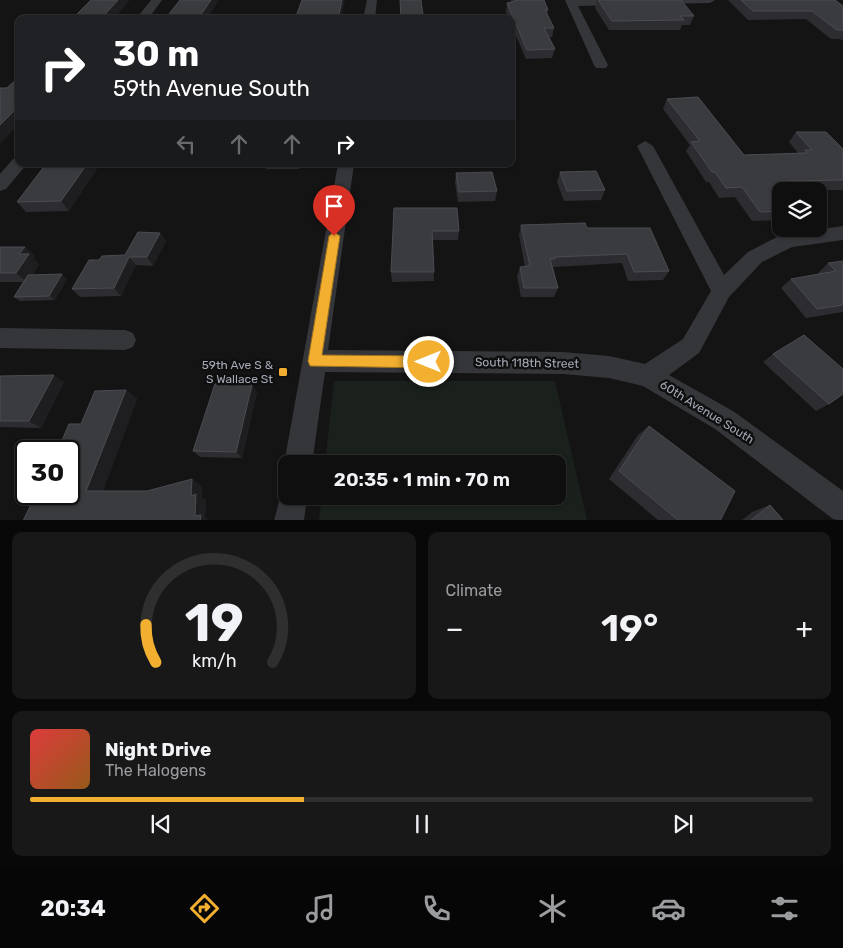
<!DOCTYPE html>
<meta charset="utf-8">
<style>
:root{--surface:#0f0f10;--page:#181819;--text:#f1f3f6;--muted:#9b9c9f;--line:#2f2f30;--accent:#f3af2f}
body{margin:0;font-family:Rubik,sans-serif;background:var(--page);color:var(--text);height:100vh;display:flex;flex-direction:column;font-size:19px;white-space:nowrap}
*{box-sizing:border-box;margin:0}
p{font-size:16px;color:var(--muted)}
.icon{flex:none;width:28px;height:28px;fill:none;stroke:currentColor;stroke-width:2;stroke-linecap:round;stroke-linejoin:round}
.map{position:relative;height:520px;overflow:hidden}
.sheet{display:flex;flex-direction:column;gap:12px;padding:12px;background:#080809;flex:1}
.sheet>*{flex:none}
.hud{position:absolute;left:15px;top:15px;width:500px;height:152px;border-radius:10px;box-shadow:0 1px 4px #0004,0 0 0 1px var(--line);background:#202124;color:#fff;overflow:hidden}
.buttons{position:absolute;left:772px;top:182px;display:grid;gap:10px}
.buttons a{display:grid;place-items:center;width:55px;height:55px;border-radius:10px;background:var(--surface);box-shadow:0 1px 4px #0004,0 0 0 1px var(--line);font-size:25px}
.speed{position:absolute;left:15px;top:440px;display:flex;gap:10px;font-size:25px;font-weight:700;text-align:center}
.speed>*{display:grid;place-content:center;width:65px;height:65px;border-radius:50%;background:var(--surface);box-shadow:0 1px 4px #0004,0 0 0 1px var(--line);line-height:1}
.speed .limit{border:2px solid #111;border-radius:8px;background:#fff;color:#111}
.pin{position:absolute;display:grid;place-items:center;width:42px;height:42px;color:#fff;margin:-51px -21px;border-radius:50% 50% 50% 0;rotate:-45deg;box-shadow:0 0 5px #0007}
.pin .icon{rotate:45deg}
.me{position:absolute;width:55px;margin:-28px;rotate:270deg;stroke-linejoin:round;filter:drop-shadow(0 0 4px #0008)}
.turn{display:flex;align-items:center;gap:18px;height:105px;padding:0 15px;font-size:22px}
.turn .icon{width:65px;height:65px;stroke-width:2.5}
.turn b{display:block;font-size:35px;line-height:42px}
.lanes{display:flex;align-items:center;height:48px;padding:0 15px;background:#0003;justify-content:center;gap:25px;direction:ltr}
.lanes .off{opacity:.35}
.big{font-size:38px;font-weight:600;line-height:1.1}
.sheet .card{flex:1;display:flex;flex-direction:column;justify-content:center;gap:8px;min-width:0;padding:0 18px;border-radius:10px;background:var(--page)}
.sheet .dial{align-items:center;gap:0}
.dial svg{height:130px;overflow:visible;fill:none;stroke:var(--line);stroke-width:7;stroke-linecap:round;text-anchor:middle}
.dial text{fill:var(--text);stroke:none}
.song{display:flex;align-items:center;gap:15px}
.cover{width:60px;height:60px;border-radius:8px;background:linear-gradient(135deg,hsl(0 70% 55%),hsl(30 70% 35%))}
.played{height:5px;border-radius:2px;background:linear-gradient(90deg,var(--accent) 35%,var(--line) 35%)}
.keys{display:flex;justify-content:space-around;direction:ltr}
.heat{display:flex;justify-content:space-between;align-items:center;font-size:28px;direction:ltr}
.sheet .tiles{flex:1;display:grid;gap:12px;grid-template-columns:1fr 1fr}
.card:last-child{grid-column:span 2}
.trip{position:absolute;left:278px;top:455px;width:288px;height:50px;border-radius:10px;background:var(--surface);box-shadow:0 1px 4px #0004,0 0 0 1px var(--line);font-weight:600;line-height:50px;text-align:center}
.menu{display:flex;height:80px;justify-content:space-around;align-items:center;background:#060606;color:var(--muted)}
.menu .icon{width:35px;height:35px}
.menu .selected{color:var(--accent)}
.menu b{font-size:22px;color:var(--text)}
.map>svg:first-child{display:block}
</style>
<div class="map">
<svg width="843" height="521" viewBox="0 0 843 521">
<rect width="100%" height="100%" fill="#141415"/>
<path fill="#1a201b" d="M334,381H555L587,520H319L322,496H556V464H325Z"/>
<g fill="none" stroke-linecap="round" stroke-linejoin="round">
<path fill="#35363a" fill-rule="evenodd" d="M151,0H162L148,19H136Z
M367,0H377L375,19H363Z
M565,0H626L627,2L622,5L578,6L608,65L606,68H596L594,65Z
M651,0H715L710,3L656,4L652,3Z
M645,141L653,146L724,275L748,252L781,235L843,226V240L792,247L762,262L729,297L699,353L669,375L733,411L843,491V521L833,519L715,429L643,386L609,378L563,374L325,372L312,464H286V468L284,464L338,164H354L328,350L563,352L609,356L645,364L683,339L711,291L637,146Z
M19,158V164H27L6,189L0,191V174L13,159Z
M0,328L125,330L133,333L136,340L133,347L125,350L0,348Z
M286,485V496H307L304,521H274L283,486Z"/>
</g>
<path fill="#2d2d31" d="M511,0H544L548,10L547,15L554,28L552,37H549L555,49L552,58L526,59L511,24V19H509L506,12L507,3L511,2Z
M597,0H681L694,16L690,25H682L680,30H609L595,8Z
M728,0H835L843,6V41L840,39H831L806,19L748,20Z
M667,99L744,155L798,153L789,142L796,132L843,149V190H795L781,191V220L752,221L735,197L719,198L709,182H706L686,151L690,145L663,109Z
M100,164L69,211L26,212L17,202Z
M264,164H301L299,169H266Z
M560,172L605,190L601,200L564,201L557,182Z
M456,173L497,191L495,201L458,202L455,183Z
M394,208L459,231L458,240H433L434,281L392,282L391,272Z
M521,225L587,228L669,271L663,280L628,281L622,263L553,267L558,288L554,297H521L517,276L520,267H525L519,235Z
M160,233L166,241L153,266L136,265L121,296L80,297L72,289L99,260L125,255Z
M0,247H25L35,256L33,258L39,264L32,275L67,279L55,300L20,301L14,297L23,282H0Z
M843,261V312L806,318L781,288L791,279L819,274L818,273L828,263Z
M773,354L829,404L816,411L763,362Z
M0,376L64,382L41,428L0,427Z
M126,390L137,399L103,491H147L202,486V498L206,500L205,517L210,521H23L69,494L71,450L60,445L81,424Z
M257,392L242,458L200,457L193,451Z
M649,426L720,521H659L609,479L638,435Z
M770,505L784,521H741L752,512Z"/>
<path fill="#1e1e20" d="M118,0H130L114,19H101Z
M211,0H219L207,19H198Z
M342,0H345L341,19H338Z
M423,15V19H401V18Z
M19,106V124L0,144V125Z
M87,164H100L69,211L61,201Z
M298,164H301L299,169Z
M160,233L166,241L153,266L147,257Z
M25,247L35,256L33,258L39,264L27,282L16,273L19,254Z
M129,257L136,265L121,296L114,288Z
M62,274L67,279L55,300L49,296Z
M54,375L64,382L41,428L29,421Z
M252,385L257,392L242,458L236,452Z
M126,390L137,399L101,497L86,491Z
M192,479L202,486V498L206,500L205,517L210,521H200L195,516L191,496Z"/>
<path fill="#3a3b3f" stroke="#4b4c52" d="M91,0H118L101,19H72Z
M180,0H211L198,19H165Z
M302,0H342L338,19H295Z
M400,0H421L423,15L401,18Z
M515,0H544L548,10H545L554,28H544L555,49L527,50L507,3L516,1Z
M598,0H681L694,16H680L684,20L612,21Z
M741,0H835L843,6V30H837L812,11H753Z
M19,77V106L0,125V88H7Z
M698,97L744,155L807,153L805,150H812L796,132H826L843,149V180L787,181L796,191H781V211L760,212L742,187L726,188L715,172H712L691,142L700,141L667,99Z
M46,164H87L61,201L17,202Z
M596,171L605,190L567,191L560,172Z
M492,172L497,191L459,192L456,173Z
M394,208H457L459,231H432L434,272H391Z
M585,223L587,228H650L669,271L634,272L627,254L555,257V259H550L558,288H524L520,267L530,266L521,225Z
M138,232L160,233L147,257H129L114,288L72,289L89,260H99L102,256L125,255Z
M0,247H25L19,254H29L16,273H0Z
M843,261V305L817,309L791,279L836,271L828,263Z
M62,274L49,296L14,297L28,275Z
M804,335L843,369V394L829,404L773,354Z
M54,375L29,421H0V376Z
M215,384L252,385L236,452L193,451Z
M126,390L86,491H147L192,479L191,496L196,494L195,516L201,515L200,521H23L36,494H69V455L74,444L60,445L69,424H81L95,391Z
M649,426L735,491L720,521H679L619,471Z
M770,505L784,521H750Z"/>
<path fill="#f3af2f" stroke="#9e721f" d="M334,232L340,236L322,355L429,356L434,358L436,362L434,366L429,368L310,366L308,361L329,236Z"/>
<rect fill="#f3af2f" stroke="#0f0f10" stroke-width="2" x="278" y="367" width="10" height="10" rx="2.5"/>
<g text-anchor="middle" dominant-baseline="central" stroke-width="5" stroke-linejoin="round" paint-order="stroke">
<g font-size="12" fill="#a5aab6" stroke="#0f0f10">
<text transform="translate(527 363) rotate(1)">South 118th Street</text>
<text transform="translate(707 412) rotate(32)">60th Avenue South</text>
</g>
<g font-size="12" fill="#a5aab6" stroke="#0f0f10" text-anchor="end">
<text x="273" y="365">59th Ave S &amp;<tspan x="273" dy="14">S Wallace St</tspan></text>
</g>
</g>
</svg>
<div class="buttons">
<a><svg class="icon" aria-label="layers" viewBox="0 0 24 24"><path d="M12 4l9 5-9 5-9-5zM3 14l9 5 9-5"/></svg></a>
</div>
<div class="speed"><div class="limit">30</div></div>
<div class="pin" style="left:334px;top:236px;background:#d93025"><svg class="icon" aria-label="arrive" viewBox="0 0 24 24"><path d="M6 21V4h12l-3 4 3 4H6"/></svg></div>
<svg class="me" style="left:429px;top:362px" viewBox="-20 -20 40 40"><circle r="17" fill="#f3af2f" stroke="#fff" stroke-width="3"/><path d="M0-11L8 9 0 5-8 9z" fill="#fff"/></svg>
<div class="trip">20:35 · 1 min · 70 m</div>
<div class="hud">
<div class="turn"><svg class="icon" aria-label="right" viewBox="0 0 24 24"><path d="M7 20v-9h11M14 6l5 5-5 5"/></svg><div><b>30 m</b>59th Avenue South</div></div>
<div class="lanes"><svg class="icon off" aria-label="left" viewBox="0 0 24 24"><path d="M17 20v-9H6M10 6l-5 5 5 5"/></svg><svg class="icon off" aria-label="ahead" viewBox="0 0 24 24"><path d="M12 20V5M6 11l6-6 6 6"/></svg><svg class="icon off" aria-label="ahead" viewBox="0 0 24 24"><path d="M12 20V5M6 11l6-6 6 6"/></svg><svg class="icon" aria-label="right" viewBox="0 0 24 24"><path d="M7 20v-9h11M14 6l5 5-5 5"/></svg></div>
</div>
</div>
<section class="sheet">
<div class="tiles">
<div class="card dial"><svg viewBox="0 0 100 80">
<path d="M14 69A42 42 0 1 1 86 69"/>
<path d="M14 69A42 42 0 0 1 8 46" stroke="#f3af2f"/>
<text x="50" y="56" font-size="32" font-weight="700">19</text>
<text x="50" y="72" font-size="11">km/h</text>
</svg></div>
<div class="card"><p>Climate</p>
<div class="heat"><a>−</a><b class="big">19°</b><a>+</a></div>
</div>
<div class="card">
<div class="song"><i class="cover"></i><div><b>Night Drive</b><p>The Halogens</p></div></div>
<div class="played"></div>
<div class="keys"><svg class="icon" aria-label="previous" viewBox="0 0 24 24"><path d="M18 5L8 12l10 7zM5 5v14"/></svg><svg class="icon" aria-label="pause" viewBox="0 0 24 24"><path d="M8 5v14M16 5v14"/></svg><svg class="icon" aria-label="next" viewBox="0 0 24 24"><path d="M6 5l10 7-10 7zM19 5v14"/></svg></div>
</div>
</div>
</section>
<nav class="menu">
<b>20:34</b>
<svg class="icon selected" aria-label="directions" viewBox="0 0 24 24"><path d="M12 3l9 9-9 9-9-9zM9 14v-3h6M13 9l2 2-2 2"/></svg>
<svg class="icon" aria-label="music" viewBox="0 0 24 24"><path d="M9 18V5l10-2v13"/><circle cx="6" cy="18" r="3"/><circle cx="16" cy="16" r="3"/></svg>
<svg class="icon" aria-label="phone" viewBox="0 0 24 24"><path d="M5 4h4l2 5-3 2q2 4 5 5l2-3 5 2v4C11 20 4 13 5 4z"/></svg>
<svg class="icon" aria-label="climate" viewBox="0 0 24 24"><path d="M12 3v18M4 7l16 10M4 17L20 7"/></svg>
<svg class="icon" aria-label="car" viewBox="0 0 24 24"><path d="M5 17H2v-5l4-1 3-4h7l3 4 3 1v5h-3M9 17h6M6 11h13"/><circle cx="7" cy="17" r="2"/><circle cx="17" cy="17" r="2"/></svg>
<svg class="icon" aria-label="filters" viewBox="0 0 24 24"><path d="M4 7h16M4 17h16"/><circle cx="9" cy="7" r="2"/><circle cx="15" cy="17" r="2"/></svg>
</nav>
